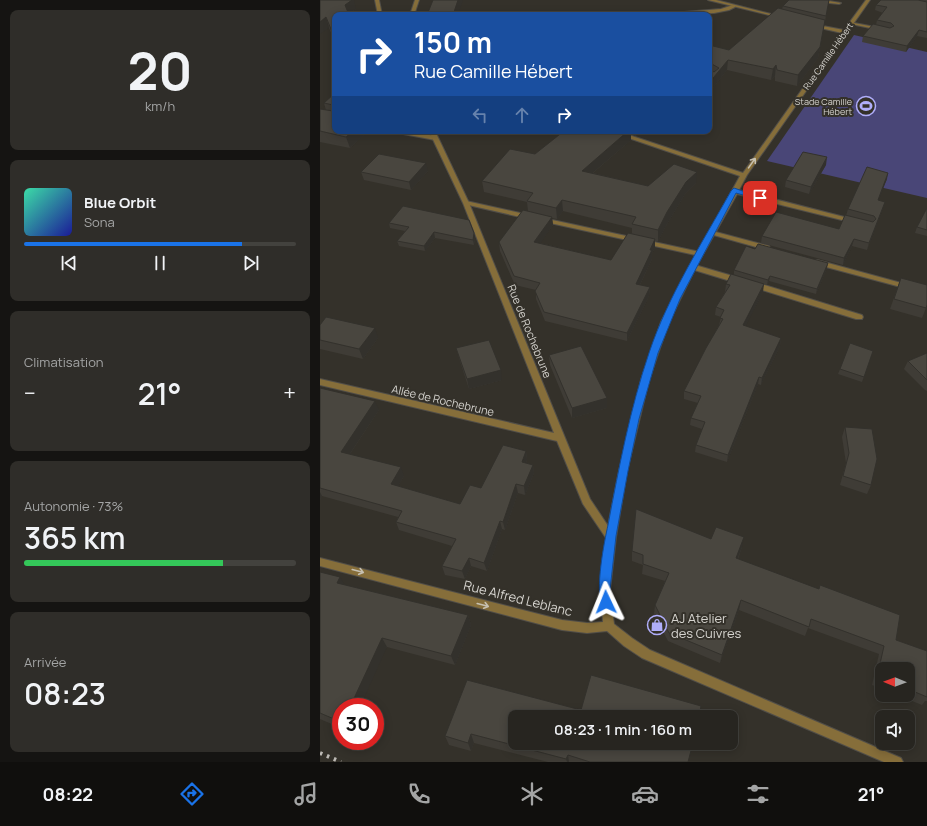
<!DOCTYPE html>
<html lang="fr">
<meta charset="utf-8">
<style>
:root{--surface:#272520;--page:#2f2d29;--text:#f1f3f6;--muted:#a4a5a5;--line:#43423e;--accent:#1a73e8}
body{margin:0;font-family:Manrope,sans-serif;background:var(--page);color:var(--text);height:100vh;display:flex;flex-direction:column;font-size:15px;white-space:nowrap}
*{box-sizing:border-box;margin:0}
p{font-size:13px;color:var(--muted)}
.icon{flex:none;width:22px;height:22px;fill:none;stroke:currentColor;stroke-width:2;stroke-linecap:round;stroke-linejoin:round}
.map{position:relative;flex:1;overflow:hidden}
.details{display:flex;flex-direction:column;gap:10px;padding:10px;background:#151412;width:320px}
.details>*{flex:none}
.top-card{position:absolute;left:12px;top:12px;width:380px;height:122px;border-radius:8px;box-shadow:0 2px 10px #0003,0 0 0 1px var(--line);background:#1a4fa0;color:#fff;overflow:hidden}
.needle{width:26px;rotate:271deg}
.buttons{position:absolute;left:555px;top:662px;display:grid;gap:8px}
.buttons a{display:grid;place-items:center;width:40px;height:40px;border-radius:8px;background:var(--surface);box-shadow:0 2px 10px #0003,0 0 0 1px var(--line);font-size:20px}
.speed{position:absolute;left:12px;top:698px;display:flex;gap:8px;font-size:20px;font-weight:700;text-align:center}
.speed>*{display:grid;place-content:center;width:52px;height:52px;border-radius:50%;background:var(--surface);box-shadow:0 2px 10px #0003,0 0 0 1px var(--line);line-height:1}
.speed .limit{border:6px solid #d22;background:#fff;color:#111}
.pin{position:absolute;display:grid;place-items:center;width:34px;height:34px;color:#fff;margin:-17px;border-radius:8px;box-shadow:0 2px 6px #0006}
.me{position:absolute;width:44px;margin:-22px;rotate:358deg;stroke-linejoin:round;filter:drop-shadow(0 0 3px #0008)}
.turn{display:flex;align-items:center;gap:14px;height:84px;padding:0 16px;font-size:18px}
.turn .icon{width:52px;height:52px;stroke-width:2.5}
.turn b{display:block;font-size:28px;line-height:34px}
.lanes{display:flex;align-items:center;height:38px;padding:0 16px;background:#0003;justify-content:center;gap:20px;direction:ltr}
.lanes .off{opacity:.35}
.big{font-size:30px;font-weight:600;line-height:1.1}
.details .widget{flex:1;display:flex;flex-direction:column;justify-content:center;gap:6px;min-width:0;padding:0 14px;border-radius:8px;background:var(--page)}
.details .dial{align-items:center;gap:0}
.dial b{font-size:52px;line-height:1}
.song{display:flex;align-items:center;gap:12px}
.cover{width:48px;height:48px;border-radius:6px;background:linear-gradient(135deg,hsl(160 70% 55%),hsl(240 70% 35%))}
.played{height:4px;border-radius:2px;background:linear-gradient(90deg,var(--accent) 80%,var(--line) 80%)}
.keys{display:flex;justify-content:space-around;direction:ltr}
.heat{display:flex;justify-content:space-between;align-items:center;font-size:22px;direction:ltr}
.charge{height:6px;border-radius:3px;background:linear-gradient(90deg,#34c759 73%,var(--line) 0)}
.trip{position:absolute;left:188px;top:710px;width:230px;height:40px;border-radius:8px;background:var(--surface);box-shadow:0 2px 10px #0003,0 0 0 1px var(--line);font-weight:600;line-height:40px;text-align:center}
.menu{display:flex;height:64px;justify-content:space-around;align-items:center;background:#100f0d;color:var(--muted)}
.menu .icon{width:28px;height:28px}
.menu .on{color:var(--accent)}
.menu b{font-size:18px;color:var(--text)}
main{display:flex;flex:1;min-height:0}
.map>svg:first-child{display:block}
</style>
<main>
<section class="details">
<div class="widget dial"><b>20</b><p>km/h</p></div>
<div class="widget">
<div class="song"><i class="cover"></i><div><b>Blue Orbit</b><p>Sona</p></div></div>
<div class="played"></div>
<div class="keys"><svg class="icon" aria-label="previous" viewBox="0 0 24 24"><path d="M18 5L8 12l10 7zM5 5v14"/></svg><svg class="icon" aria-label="pause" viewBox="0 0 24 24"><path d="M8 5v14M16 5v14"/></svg><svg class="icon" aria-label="next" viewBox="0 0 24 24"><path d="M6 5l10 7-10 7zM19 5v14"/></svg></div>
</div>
<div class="widget"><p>Climatisation</p>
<div class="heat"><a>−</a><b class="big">21°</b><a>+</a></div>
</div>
<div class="widget"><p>Autonomie · 73%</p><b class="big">365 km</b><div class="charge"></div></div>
<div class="widget"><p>Arrivée</p><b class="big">08:23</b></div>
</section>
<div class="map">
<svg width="607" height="762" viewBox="0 0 607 762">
<rect width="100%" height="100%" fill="#34312a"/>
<path fill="#494677" d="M534,35L607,52V198L447,161Z"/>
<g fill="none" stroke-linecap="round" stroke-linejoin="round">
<defs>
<path id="lane" d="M488,0H503L521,3L519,4L490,1Z
M413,5L415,6V7L409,10L394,13L355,15L364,12L401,9Z
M529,22L560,28L562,29L560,30L531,24H529Z
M75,131H87L115,136L118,138L115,140L78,133Z
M146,201L209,215L212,217L209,219L144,204V202Z
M223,218L380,252L383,254L380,256L221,221L220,220Z
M392,231L449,246L450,248L447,250L390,234V232Z
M495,260H497L607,290V294L495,264L494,262Z
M371,265H375L423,279L424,281L420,283H417L371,269L370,267Z
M432,283H438L542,315L543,317L542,319H536L432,287L431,285Z"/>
<path id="street" d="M55,0H59L62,15H58Z
M95,0H99L94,15H90Z
M388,0H396L463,17L461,18Z
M546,0H550L427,175L419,190L536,220L537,221L534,223L417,194L376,267L349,322L329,380L307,471L296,537L290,590L294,624L312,638L330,650L581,758L583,762H564L322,658L304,646L287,631L267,633L242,630L0,566V558L242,620L267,623L283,622L280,590L286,538L263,504L237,441L0,385V379L234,433L143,203L109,131H115L149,203L270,499L288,526L299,471L321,380L341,322L370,267L420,176L288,131H297L423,173L522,33L492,26V24L524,30Z"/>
</defs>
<use href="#lane" stroke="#514e48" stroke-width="2"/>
<use href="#street" stroke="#514e48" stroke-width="2"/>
<use href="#lane" fill="#866e3a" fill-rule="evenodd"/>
<use href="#street" fill="#866e3a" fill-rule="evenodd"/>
<path stroke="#bcb9b4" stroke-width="4" stroke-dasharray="2.5 5" stroke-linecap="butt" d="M0,753L21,762"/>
</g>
<path fill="#3f3c36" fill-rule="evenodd" d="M0,0L36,9L29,14L15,15V42L9,28Z
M509,0L498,58L477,86L455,81V76L451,80L407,70L389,93V45L409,50L462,9L463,6Z
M561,0H607V38L597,36L586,52L542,42L543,36L556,25L557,20L563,13L555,10L556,5Z
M15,93V131H48L30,148L0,142V109L6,110L4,103Z
M240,131H321L316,136L311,134V140L273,173L328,186L376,183L365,194L347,224L338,241H335V248L332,253V259L320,285L330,287L329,296L307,341L225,321L216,299V290L195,285L180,251L179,242L208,211L207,202L164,192L162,181L215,154L243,132ZM243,211L312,228V234L291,260L220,243L233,225L232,218L237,219Z
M506,165L489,194L465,187L466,180Z
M108,171L91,190L44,180L41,172Z
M567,179L558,200L563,208L547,250L532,246L523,265L441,243L442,236L519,229L526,216L528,209Z
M607,208V236L595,233L597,227Z
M69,223L155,238L154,245L115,238L105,251L79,246L77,241L85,231L70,228Z
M507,268L496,294L449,281L447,285L414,275V270Z
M581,278L606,308L602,318L570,309Z
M406,284L443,292L425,326L461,338L460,346L441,385L438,384L407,462L375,452L376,445L382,429L370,425L371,418L378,403L364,399V391L399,325L401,317L395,315L396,307L405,292Z
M0,325L58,338L43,359L0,349Z
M136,348L182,380L149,389L139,358Z
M553,351L542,382L518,374L520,369Z
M607,353V391L605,390L584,369L588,361Z
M229,355L287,408L252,418L230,365Z
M0,388L59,410L30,454L84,476L78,486L140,504L161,488L206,451L207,460L206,463L213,465L214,473L205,495L198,493L185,530L182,529L167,571L151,566L145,579L125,575L122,566L132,546L79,530L76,522L78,517L2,496L0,500Z
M525,427L551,485L547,494L520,485L526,463L522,437Z
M391,539L422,547L418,559L576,640L607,651V701H605L602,705L577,695H588V669H562V689L552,685L559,654L488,628L485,636L419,610L400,663L348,641L334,614L335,605L345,581L322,574L323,565L312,561V551Z
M0,572L25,585L148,615L151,625L135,665L67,647L21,707V728L0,719Z
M147,680L369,762H228L154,743L151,751L129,745L125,736Z"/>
<path fill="#33312c" d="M32,0H34L36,9L27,15L25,5Z
M138,0H143L138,15H133Z
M6,17L9,28L0,34V22Z
M599,30L597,36L586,52L587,46Z
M500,47L498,58L477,86L478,75Z
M408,60L407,70L389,93V83Z
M456,65L455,76L451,80L453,69Z
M33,131H48L30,148L26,137Z
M308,131H311V140L262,182V171Z
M316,131H321L316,136Z
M507,157L506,165L489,194L491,187Z
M106,163L108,171L91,190L89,182Z
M377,172L376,183L365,194L347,224L338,241V230L347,212L366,182Z
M568,173L567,179L556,206L558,200Z
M242,200L243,211L237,219L236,208Z
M565,202L563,208L547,250L549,243Z
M232,217L233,225L215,251L214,242Z
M114,232L115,238L105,251L104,246Z
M154,233L155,238L154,245L153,240Z
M335,239V248L332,253V259L316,293V284L330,250Z
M534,239L532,246L523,265L524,258Z
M508,263L507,268L496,294L497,289Z
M450,276L449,281L447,285L448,280Z
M444,284L443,292L422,333L423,325Z
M330,287L329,296L307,341V333Z
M55,328L58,338L43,359L39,349Z
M461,338L460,346L441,385L442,378Z
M181,370L182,380L149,389L147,379Z
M439,377L438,384L407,462L408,455Z
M287,398V408L252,418V408Z
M55,401L59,410L25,461L21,452Z
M206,451L207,460L203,470L202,462Z
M213,465L214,473L205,495L204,486Z
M81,467L84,476L74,493L71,484Z
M196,484L198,493L185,530L183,522Z
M0,492L2,496L0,500Z
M180,521L182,529L167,571L164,563Z
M424,537L422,547L414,568L416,558Z
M149,558L151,566L145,579L142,571Z
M20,577L26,587L17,583Z
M421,600L419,610L400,663L402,655Z
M148,615L151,625L135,665L131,656Z
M62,638L67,647L40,707H30Z
M151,734L154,743L151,751L148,743Z
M248,755L249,762H247L246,759Z"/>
<path fill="#49463f" stroke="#33312c" d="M0,0H32L25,5L29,15H15V39L6,17L0,22Z
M113,0H138L133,15H107Z
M469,0H509L506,16L463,6Z
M561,0H598L607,2V32L599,30L587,46L543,36L553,24L570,28L574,26L571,23L557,20L567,7L556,5Z
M458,8L505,20L500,47L478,75L457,70L456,65L453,69L408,60L389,83V69L394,72L399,68L390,63L389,67V45L409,50Z
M15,93V131H33L26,137L0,131V109L13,111V105L4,103Z
M244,131H308L262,171L328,186L354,164L377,172L366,182L347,212L338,230L312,224L316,217L242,200L236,208L207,201L213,193L162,181L190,149L215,154Z
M483,152L507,157L491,187L466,180Z
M59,154L106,163L89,182L41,172Z
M547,167L568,173L558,200L565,202L549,243L534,239L524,258L442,236L456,212L519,229L525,215L553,222L556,219L554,216L528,209Z
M83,206L149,220L154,233L153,240L114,232L104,246L77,241L89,227L69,223Z
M607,208V230L597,227Z
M203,210L232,217L214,242L291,260L308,233L335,239L330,250H332L316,284L330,287L307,333L224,312L215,291L220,283L194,276L179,242Z
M438,244L508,263L497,289L450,276L448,280L414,270L426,246L435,249Z
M411,274L444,284L423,325L461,338L442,378L439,377L408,455L376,445L385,422L371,418L381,396L364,391L386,348L403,319L400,318L404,310L396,307L410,285L406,284Z
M581,278L607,285V305L606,308L574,299Z
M6,317L55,328L39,349L0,340V325Z
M169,340L181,370L147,379L136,348Z
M530,343L553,351L544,377L520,369Z
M261,346L287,398L252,408L229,355Z
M607,353V380L588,361Z
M0,388L55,401L21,452L81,467L71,484L140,504L150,485L161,488L183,445L206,451L202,462L213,465L204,486L196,484L183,522L180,521L164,563L149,558L142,571L122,566L136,539L76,522L82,511L0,488Z
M525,427L552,429L557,459L551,485L523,476L529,453Z
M316,509L391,539L396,527L424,537L416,558L499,589L500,585L580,615L576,640L607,651V697L588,689V669H562V679L557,677L564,646L491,619L489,627L421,600L402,655L349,633L335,605L349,573L323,564V555L312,551Z
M0,572L20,577L17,583L148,615L131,656L62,638L30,707H21V722L0,713Z
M271,675L381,706L379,717H195V743H373L368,762H270L248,755L246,759L151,734L148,743L125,736L147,680L261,710Z"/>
<defs><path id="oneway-shaft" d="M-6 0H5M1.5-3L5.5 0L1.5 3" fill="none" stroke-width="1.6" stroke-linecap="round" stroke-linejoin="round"/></defs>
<g stroke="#c6c0b1">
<use href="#oneway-shaft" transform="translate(432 163) rotate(-55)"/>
<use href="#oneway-shaft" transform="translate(38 571) rotate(15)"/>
<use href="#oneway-shaft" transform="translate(163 605) rotate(15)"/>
</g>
<path fill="#1a73e8" stroke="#114b97" d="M414,188L443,198L440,200L416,193L360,299L338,353L319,419L308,471L296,536L290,590L292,602L290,606L286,607L282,606C275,589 284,543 288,525C299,467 310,409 329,353C348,296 382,243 411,191Z"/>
<defs>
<symbol id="stadium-ring" viewBox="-11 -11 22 22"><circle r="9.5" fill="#34312a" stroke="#b0aefa" stroke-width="1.5"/><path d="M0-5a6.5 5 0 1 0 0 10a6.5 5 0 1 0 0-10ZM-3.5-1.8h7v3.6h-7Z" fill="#b0aefa"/></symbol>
<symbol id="shop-ring" viewBox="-11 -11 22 22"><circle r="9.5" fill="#34312a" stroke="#b0aefa" stroke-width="1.5"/><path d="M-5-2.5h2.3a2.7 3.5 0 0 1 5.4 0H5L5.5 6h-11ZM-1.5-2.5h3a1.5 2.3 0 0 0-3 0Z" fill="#b0aefa"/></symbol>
</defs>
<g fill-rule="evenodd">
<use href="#stadium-ring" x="535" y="95" width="22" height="22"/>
<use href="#shop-ring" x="326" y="614" width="22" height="22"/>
</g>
<g text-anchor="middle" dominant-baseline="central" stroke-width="4" stroke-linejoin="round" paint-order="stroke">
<g font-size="9" fill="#d6d4cf" stroke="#34312a">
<text transform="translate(508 56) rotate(-55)">Rue Camille Hébert</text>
</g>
<g font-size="9" fill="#d6d4cf" stroke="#34312a" text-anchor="end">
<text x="532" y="101">Stade Camille<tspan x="532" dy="10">Hébert</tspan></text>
</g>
<g font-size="11" fill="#d6d4cf" stroke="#34312a">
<text transform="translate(210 331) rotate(68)">Rue de Rochebrune</text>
<text transform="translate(123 400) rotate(13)">Allée de Rochebrune</text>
</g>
<g font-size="13" fill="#d6d4cf" stroke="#34312a">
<text transform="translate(198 598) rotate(14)">Rue Alfred Leblanc</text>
</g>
<g font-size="13" fill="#d6d4cf" stroke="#34312a" text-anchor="start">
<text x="351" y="618">AJ Atelier<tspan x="351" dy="15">des Cuivres</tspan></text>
</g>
</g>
</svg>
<div class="buttons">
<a><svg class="needle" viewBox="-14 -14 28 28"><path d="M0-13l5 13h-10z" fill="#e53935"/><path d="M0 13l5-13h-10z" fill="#a4a5a5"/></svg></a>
<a><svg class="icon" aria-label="sound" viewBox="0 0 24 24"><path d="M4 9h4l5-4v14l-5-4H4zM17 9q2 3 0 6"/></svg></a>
</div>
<div class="speed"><div class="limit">30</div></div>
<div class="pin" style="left:440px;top:198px;background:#d93025"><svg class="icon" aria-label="arrive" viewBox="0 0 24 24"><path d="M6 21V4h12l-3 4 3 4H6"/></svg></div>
<svg class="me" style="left:286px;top:602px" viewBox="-20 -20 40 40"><path d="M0-17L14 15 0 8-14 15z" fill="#1a73e8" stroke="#fff" stroke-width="4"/></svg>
<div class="trip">08:23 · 1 min · 160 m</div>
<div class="top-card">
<div class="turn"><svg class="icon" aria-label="right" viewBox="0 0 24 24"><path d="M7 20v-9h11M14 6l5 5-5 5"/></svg><div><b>150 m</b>Rue Camille Hébert</div></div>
<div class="lanes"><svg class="icon off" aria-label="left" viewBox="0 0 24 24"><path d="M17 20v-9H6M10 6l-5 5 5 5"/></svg><svg class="icon off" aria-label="ahead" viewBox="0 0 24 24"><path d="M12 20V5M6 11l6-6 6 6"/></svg><svg class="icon" aria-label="right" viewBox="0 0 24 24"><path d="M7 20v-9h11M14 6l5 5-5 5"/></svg></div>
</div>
</div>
</main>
<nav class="menu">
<b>08:22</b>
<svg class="icon on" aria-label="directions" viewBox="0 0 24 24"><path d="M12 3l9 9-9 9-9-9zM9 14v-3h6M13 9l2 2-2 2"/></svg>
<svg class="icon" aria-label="music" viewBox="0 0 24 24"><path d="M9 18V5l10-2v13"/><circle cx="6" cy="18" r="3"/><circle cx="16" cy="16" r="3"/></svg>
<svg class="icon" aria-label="phone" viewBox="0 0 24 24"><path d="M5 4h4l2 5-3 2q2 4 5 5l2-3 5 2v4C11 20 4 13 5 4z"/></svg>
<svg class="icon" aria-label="climate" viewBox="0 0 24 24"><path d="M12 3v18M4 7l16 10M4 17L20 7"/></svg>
<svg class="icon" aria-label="car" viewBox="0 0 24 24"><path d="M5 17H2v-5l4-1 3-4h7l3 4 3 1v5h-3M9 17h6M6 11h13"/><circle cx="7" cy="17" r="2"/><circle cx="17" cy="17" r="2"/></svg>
<svg class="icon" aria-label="filters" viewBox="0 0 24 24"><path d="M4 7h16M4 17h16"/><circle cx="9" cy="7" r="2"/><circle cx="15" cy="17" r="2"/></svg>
<b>21°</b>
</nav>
